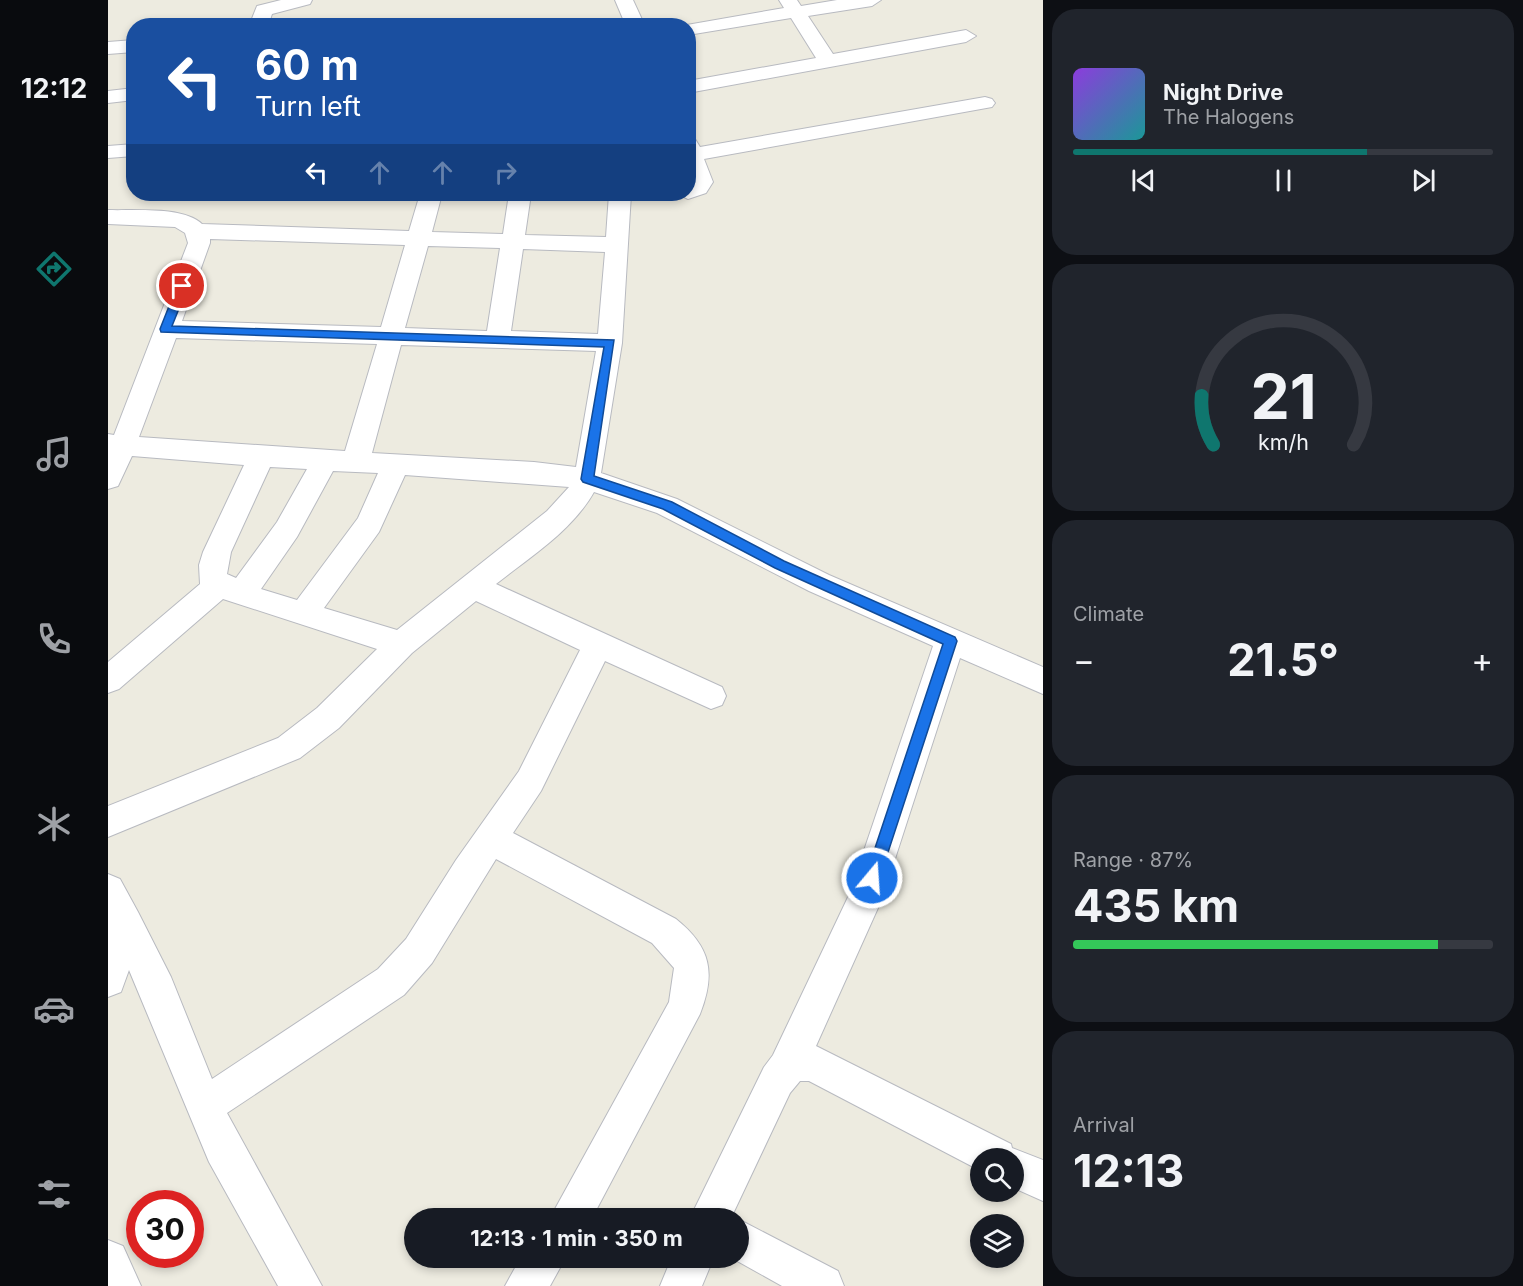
<!DOCTYPE html>
<meta charset="utf-8">
<style>
:root{--surface:#171b24;--page:#20242c;--text:#f1f3f6;--muted:#9ea1a6;--line:#363941;--accent:#0f766e}
body{margin:0;font-family:Inter,sans-serif;background:var(--page);color:var(--text);height:100vh;display:flex;flex-direction:column;font-size:22px;white-space:nowrap}
*{box-sizing:border-box;margin:0}
p{font-size:20px;color:var(--muted)}
.icon{flex:none;width:33px;height:33px;fill:none;stroke:currentColor;stroke-width:2;stroke-linecap:round;stroke-linejoin:round}
.map{position:relative;flex:1;overflow:hidden}
.panel{display:flex;flex-direction:column;gap:9px;padding:9px;background:#0d0f14;width:480px}
.panel>*{flex:none}
.top-card{position:absolute;left:18px;top:18px;width:570px;height:183px;border-radius:24px;box-shadow:0 3px 9px #0003;background:#1a4fa0;color:#fff;overflow:hidden}
.buttons{position:absolute;left:862px;top:1148px;display:grid;gap:12px}
.buttons a{display:grid;place-items:center;width:54px;height:54px;border-radius:50%;background:var(--surface);box-shadow:0 3px 9px #0003;font-size:30px}
.speed{position:absolute;left:18px;top:1190px;display:flex;gap:12px;font-size:30px;font-weight:700;text-align:center}
.speed>*{display:grid;place-content:center;width:78px;height:78px;border-radius:50%;background:var(--surface);box-shadow:0 3px 9px #0003;line-height:1}
.speed .limit{border:9px solid #d22;background:#fff;color:#111}
.pin{position:absolute;display:grid;place-items:center;width:51px;height:51px;color:#fff;margin:-26px;border:3px solid #fff;border-radius:50%;box-shadow:0 2px 6px #0007}
.me{position:absolute;width:66px;margin:-33px;rotate:18deg;stroke-linejoin:round;filter:drop-shadow(0 0 4px #0008)}
.turn{display:flex;align-items:center;gap:21px;height:126px;padding:0 30px;font-size:27px}
.turn .icon{width:78px;height:78px;stroke-width:2.5}
.turn b{display:block;font-size:42px;line-height:51px}
.lanes{display:flex;align-items:center;height:57px;padding:0 30px;background:#0003;justify-content:center;gap:30px;direction:ltr}
.lanes .off{opacity:.35}
.big{font-size:45px;font-weight:700;line-height:1.1}
.panel .tile{flex:1;display:flex;flex-direction:column;justify-content:center;gap:9px;min-width:0;padding:0 21px;border-radius:24px;background:var(--page)}
.panel .dial{align-items:center;gap:0}
.dial svg{height:156px;overflow:visible;fill:none;stroke:var(--line);stroke-width:7;stroke-linecap:round;text-anchor:middle}
.dial text{fill:var(--text);stroke:none}
.song{display:flex;align-items:center;gap:18px}
.cover{width:72px;height:72px;border-radius:9px;background:linear-gradient(135deg,hsl(270 70% 55%),hsl(180 70% 35%))}
.played{height:6px;border-radius:3px;background:linear-gradient(90deg,var(--accent) 70%,var(--line) 70%)}
.keys{display:flex;justify-content:space-around;direction:ltr}
.heat{display:flex;justify-content:space-between;align-items:center;font-size:33px;direction:ltr}
.charge{height:9px;border-radius:4px;background:linear-gradient(90deg,#34c759 87%,var(--line) 0)}
.trip{position:absolute;left:296px;top:1208px;width:345px;height:60px;border-radius:30px;background:var(--surface);box-shadow:0 3px 9px #0003;font-weight:700;line-height:60px;text-align:center}
main{display:flex;flex:1;min-height:0}
.menu{display:flex;flex-direction:column;width:108px;justify-content:space-around;align-items:center;background:#090b0e;color:var(--muted)}
.menu .icon{width:42px;height:42px}
.menu .current{color:var(--accent)}
.menu b{font-size:27px;color:var(--text)}
.map>svg:first-child{display:block}
</style>
<main>
<nav class="menu">
<b>12:12</b>
<svg class="icon current" aria-label="directions" viewBox="0 0 24 24"><path d="M12 3l9 9-9 9-9-9zM9 14v-3h6M13 9l2 2-2 2"/></svg>
<svg class="icon" aria-label="music" viewBox="0 0 24 24"><path d="M9 18V5l10-2v13"/><circle cx="6" cy="18" r="3"/><circle cx="16" cy="16" r="3"/></svg>
<svg class="icon" aria-label="phone" viewBox="0 0 24 24"><path d="M5 4h4l2 5-3 2q2 4 5 5l2-3 5 2v4C11 20 4 13 5 4z"/></svg>
<svg class="icon" aria-label="climate" viewBox="0 0 24 24"><path d="M12 3v18M4 7l16 10M4 17L20 7"/></svg>
<svg class="icon" aria-label="car" viewBox="0 0 24 24"><path d="M5 17H2v-5l4-1 3-4h7l3 4 3 1v5h-3M9 17h6M6 11h13"/><circle cx="7" cy="17" r="2"/><circle cx="17" cy="17" r="2"/></svg>
<svg class="icon" aria-label="filters" viewBox="0 0 24 24"><path d="M4 7h16M4 17h16"/><circle cx="9" cy="7" r="2"/><circle cx="15" cy="17" r="2"/></svg>
</nav>
<div class="map">
<svg width="935" height="1286" viewBox="0 0 935 1286">
<rect width="100%" height="100%" fill="#edebe0"/>
<g fill="none" stroke-linecap="round" stroke-linejoin="round">
<defs>
<path id="minor" d="M173,0H204L202,4L164,14L160,26H141L149,6Z
M507,0H525L537,26H518Z
M671,0H689L693,6L729,0H773L764,6L700,16L725,54L858,30L868,36L858,42L580,93V81L708,58L683,18L580,35V26H573L676,8Z
M26,40V52L0,54V42Z
M26,88V100L0,103V91Z
M877,97L884,99L887,103L884,107L596,159L605,182L598,193L580,199L570,194H580V184L583,182L580,174V137L587,139L592,147Z
M26,144V156L0,158V146Z
M312,194H334L324,232L395,234L401,194H423L417,235L498,237L501,194H523L514,343L493,473L569,499L721,575L935,667V694L852,658L774,899L708,1046L903,1144L904,1148L935,1160V1201L906,1188V1158H873V1171L701,1081H692L682,1093L623,1218H582L656,1067L665,1055L741,895L825,646L701,591L549,513L486,492C464,531 422,557 388,584L614,687L618,696L614,705L603,709L497,661L433,791L405,833L568,919C603,947 608,973 592,1014L484,1218H442L561,1002L566,968L544,943L388,859L324,963L296,995L119,1113L214,1286H170L101,1162L21,970L13,992L0,997V874L12,879L30,912L63,977L104,1079L270,969L298,939L348,860L411,771L472,650L368,601L304,653L231,728L192,758L0,837V806L170,738L209,708L269,649L115,599L11,689L0,693V662L92,584L91,565L95,552L136,465L24,456L10,486L0,489V434L6,435L80,243L77,233L67,227L0,224V210C25,211 75,206 94,224L301,231ZM102,239L297,245L273,327L74,321L102,243ZM320,246L392,248L379,331L297,328ZM415,249L497,252L490,334L403,331ZM68,338L269,344L237,451L31,437ZM293,345L488,351L468,467L426,462L264,453ZM162,467L199,469L169,522L128,578L119,574L123,552ZM225,471L270,473L250,518L189,600L153,589L189,537ZM297,475L461,487L439,511L289,630L216,608L271,532Z
M630,1219L730,1271L736,1286H674L622,1257H630Z
M0,1240L15,1246L33,1286H0Z
M413,1257H458L442,1286H397Z
M564,1257H606L594,1286H552Z"/>
</defs>
<use href="#minor" stroke="#b8bac0" stroke-width="2"/>
<use href="#minor" fill="#fff" fill-rule="evenodd"/>
</g>
<path fill="#1a73e8" stroke="#114b97" stroke-width="1.5" d="M74,283L80,286L64,326L506,340L486,476L564,502L676,561L847,637L849,641L770,883L764,885L759,883L757,878L835,644L667,568L555,509L475,482L473,479L496,347L53,332L52,329L69,286Z"/>
</svg>
<div class="buttons">
<a><svg class="icon" aria-label="search" viewBox="0 0 24 24"><circle cx="10" cy="10" r="6"/><path d="M15 15l6 6"/></svg></a>
<a><svg class="icon" aria-label="layers" viewBox="0 0 24 24"><path d="M12 4l9 5-9 5-9-5zM3 14l9 5 9-5"/></svg></a>
</div>
<div class="speed"><div class="limit">30</div></div>
<div class="pin" style="left:74px;top:286px;background:#d93025"><svg class="icon" aria-label="arrive" viewBox="0 0 24 24"><path d="M6 21V4h12l-3 4 3 4H6"/></svg></div>
<svg class="me" style="left:764px;top:878px" viewBox="-20 -20 40 40"><circle r="17" fill="#1a73e8" stroke="#fff" stroke-width="3"/><path d="M0-11L8 9 0 5-8 9z" fill="#fff"/></svg>
<div class="trip">12:13 · 1 min · 350 m</div>
<div class="top-card">
<div class="turn"><svg class="icon" aria-label="left" viewBox="0 0 24 24"><path d="M17 20v-9H6M10 6l-5 5 5 5"/></svg><div><b>60 m</b>Turn left</div></div>
<div class="lanes"><svg class="icon" aria-label="left" viewBox="0 0 24 24"><path d="M17 20v-9H6M10 6l-5 5 5 5"/></svg><svg class="icon off" aria-label="ahead" viewBox="0 0 24 24"><path d="M12 20V5M6 11l6-6 6 6"/></svg><svg class="icon off" aria-label="ahead" viewBox="0 0 24 24"><path d="M12 20V5M6 11l6-6 6 6"/></svg><svg class="icon off" aria-label="right" viewBox="0 0 24 24"><path d="M7 20v-9h11M14 6l5 5-5 5"/></svg></div>
</div>
</div>
<section class="panel">
<div class="tile">
<div class="song"><i class="cover"></i><div><b>Night Drive</b><p>The Halogens</p></div></div>
<div class="played"></div>
<div class="keys"><svg class="icon" aria-label="previous" viewBox="0 0 24 24"><path d="M18 5L8 12l10 7zM5 5v14"/></svg><svg class="icon" aria-label="pause" viewBox="0 0 24 24"><path d="M8 5v14M16 5v14"/></svg><svg class="icon" aria-label="next" viewBox="0 0 24 24"><path d="M6 5l10 7-10 7zM19 5v14"/></svg></div>
</div>
<div class="tile dial"><svg viewBox="0 0 100 80">
<path d="M14 69A42 42 0 1 1 86 69"/>
<path d="M14 69A42 42 0 0 1 8 44" stroke="#0f766e"/>
<text x="50" y="56" font-size="32" font-weight="700">21</text>
<text x="50" y="72" font-size="11">km/h</text>
</svg></div>
<div class="tile"><p>Climate</p>
<div class="heat"><a>−</a><b class="big">21.5°</b><a>+</a></div>
</div>
<div class="tile"><p>Range · 87%</p><b class="big">435 km</b><div class="charge"></div></div>
<div class="tile"><p>Arrival</p><b class="big">12:13</b></div>
</section>
</main>
